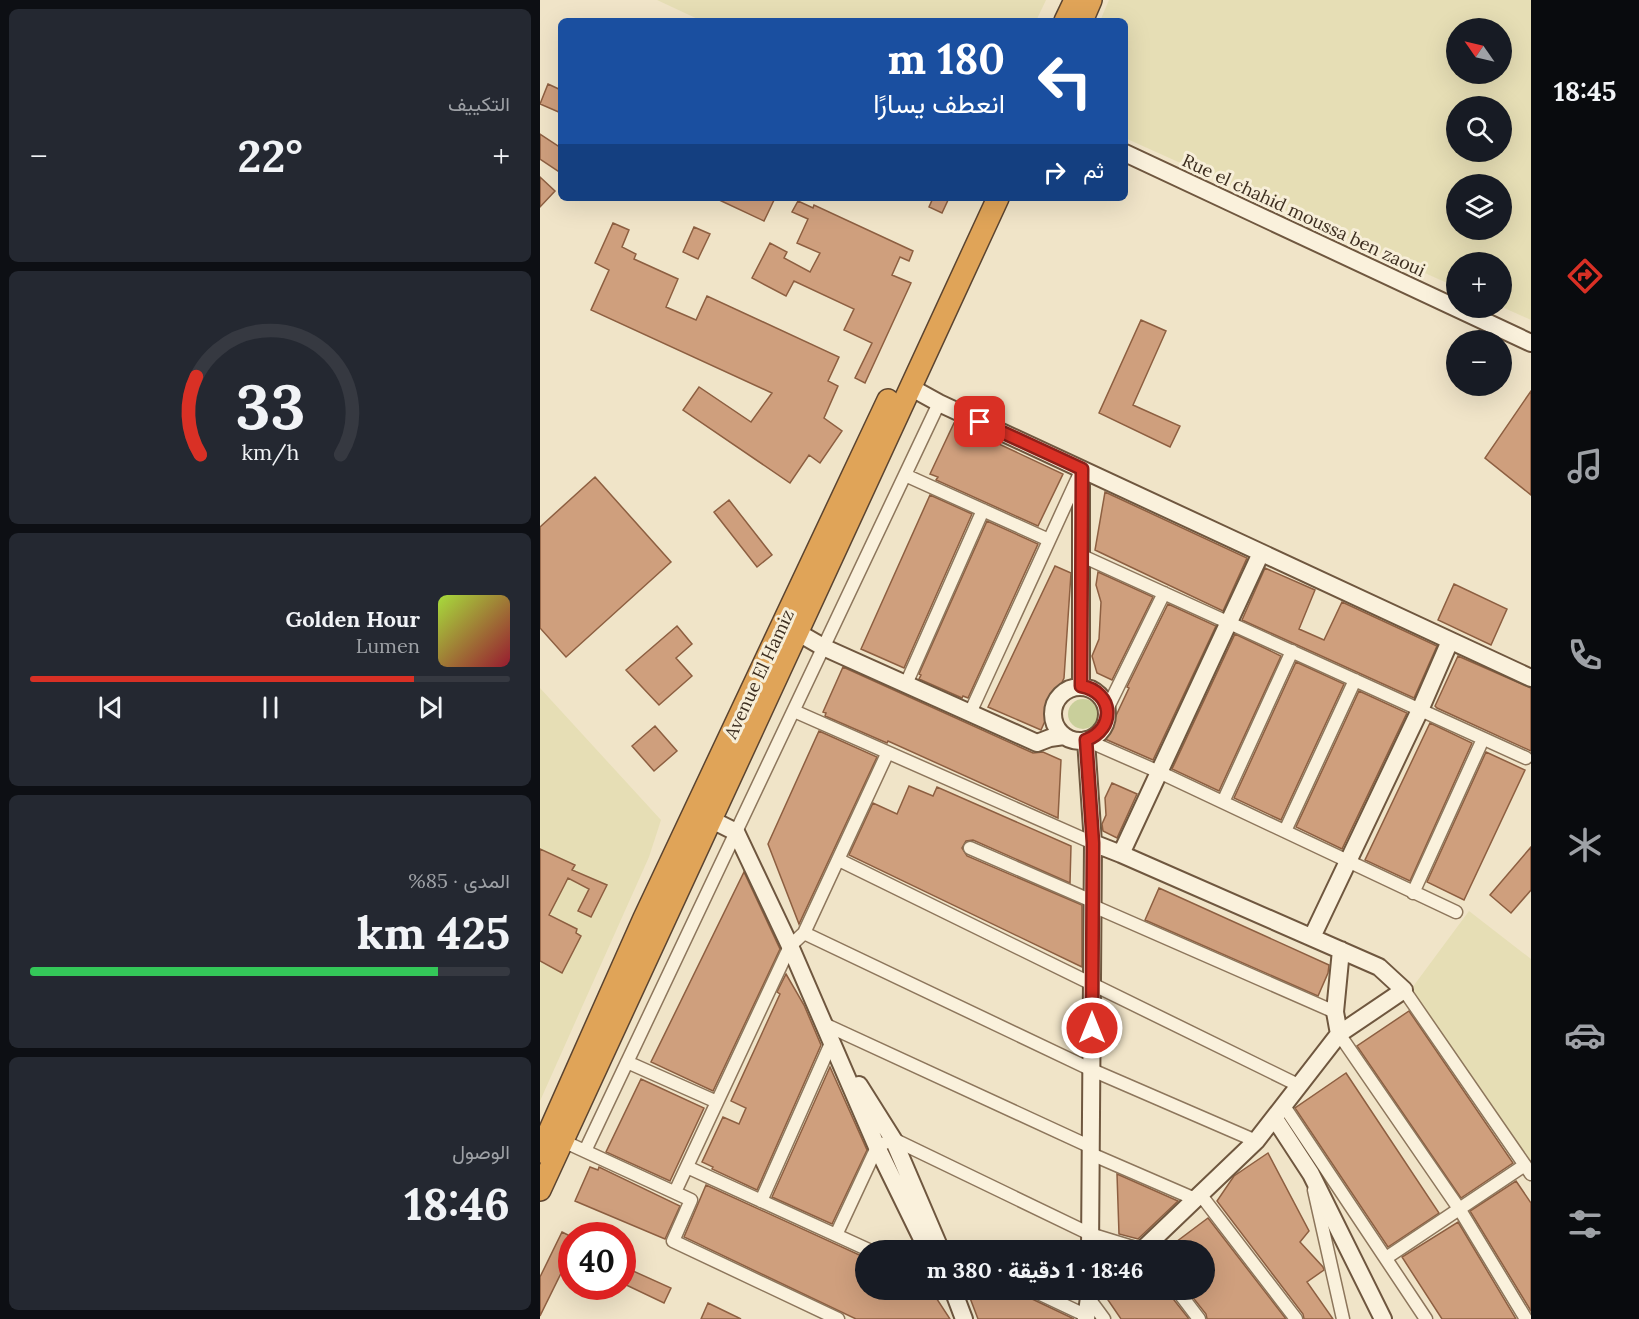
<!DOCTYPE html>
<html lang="ar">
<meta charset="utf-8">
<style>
:root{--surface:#171b24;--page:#242831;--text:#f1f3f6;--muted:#9ea1a6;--line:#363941;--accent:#d93025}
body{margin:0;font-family:Lora,Vazirmatn,serif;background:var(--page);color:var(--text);direction:rtl;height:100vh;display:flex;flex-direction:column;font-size:22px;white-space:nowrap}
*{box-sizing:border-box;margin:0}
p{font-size:20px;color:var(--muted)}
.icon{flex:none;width:33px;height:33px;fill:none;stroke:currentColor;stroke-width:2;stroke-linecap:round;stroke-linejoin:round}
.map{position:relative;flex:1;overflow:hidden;direction:ltr}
.details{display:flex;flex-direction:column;gap:9px;padding:9px;background:#0d0f14;width:540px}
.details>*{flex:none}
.top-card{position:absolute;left:18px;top:18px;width:570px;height:183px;border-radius:9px;box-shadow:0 6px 24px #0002;direction:rtl;background:#1a4fa0;color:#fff;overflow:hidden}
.needle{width:39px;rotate:304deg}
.controls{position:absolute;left:906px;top:18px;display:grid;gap:12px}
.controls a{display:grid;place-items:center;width:66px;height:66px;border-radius:50%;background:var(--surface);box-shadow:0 6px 24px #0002;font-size:30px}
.speed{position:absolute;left:18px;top:1222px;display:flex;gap:12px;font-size:30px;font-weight:700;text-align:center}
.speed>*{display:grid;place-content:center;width:78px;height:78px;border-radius:50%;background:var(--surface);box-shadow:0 6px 24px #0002;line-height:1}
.speed .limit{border:9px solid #d22;background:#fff;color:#111}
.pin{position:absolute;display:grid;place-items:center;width:51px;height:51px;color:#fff;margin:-26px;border-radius:12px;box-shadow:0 3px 9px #0006}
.me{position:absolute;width:66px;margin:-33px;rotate:0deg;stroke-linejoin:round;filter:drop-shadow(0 0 4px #0008)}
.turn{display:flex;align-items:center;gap:21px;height:126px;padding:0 24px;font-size:27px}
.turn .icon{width:78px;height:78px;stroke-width:2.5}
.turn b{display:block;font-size:42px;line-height:51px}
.then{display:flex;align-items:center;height:57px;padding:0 24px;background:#0003;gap:12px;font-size:22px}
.big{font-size:45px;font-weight:800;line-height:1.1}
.details .card{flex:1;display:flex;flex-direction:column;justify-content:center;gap:9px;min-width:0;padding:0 21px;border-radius:9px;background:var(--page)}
.details .dial{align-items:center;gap:0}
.dial svg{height:156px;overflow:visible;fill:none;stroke:var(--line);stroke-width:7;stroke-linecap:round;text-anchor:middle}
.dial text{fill:var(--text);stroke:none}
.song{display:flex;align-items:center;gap:18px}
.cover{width:72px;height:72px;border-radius:9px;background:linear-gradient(135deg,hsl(80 70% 55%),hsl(350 70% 35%))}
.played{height:6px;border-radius:3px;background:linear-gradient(90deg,var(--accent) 80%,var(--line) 80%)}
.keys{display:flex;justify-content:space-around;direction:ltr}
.heat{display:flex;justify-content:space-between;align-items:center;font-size:33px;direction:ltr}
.charge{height:9px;border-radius:4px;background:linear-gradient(90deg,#34c759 85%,var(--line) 0)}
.trip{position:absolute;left:315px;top:1240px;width:360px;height:60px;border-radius:30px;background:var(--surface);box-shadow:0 6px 24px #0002;font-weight:800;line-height:60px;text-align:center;direction:rtl}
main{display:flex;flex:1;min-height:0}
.dock{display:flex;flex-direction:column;width:108px;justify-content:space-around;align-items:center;background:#090b0e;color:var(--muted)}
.dock .icon{width:42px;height:42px}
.dock .active{color:var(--accent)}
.dock b{font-size:27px;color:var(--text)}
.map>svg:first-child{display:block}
</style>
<main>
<nav class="dock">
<b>18:45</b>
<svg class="icon active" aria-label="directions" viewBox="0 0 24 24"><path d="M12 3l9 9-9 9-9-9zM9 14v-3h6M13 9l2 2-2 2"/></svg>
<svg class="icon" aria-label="music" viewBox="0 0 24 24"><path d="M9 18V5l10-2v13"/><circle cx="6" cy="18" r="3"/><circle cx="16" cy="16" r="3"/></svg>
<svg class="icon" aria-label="phone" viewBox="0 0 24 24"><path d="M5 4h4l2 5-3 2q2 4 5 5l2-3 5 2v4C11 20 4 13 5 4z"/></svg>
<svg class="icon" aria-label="climate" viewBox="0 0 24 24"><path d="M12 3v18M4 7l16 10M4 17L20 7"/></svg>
<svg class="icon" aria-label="car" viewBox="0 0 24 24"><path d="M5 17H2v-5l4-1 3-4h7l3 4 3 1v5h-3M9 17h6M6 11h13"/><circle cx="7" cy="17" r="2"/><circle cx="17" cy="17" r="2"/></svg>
<svg class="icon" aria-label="filters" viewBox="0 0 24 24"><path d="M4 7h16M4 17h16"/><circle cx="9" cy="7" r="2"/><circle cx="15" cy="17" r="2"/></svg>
</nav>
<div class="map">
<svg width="991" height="1319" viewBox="0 0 991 1319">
<rect width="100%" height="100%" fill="#f0e4c8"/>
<path fill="#e6deb5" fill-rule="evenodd" d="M117,0H506L496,21H162Z
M569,0H991V320L962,307V262H916V287L585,138V21H560ZM916,28H962V74H916ZM916,106H962V152H916ZM916,184H962V230H916Z
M0,688L121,820L109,857L0,1101Z
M929,911L991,959V1177L869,992Z"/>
<path fill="#c9cf9b" d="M528 714a15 15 0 1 1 30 0a15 15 0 1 1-30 0Z"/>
<path fill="#cf9f7d" stroke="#8d5f41" stroke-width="1.5" d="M8,84L21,90V113L0,104Z
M0,134L21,148V173L0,159Z
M0,177L15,191L0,207Z
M175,198H235L224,221Z
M393,198H409L402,213L389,207Z
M258,201L273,208L274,205L373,251L369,261L360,257L352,275L371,283L325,383L315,378L332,343L304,330L314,309L254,281L246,296L212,278L230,243L247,252L244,258L270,272L280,253L257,243L268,219L252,212Z
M73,223L89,230L82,247L96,254L94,259L138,279L126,307L156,320L167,296L299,357L288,381L298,386L284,418L302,431L280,463L269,455L250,483L143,410L159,387L211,422L232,393L51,310L69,270L55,263Z
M154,227L170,234L158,259L143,252Z
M601,320L626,331L593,405L640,426L630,447L559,413Z
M991,391V495L945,458Z
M414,423L523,474L498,526L396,480L398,477L390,474Z
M55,477L131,562L26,657L0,628V527Z
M565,492L707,558L683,611L555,550Z
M390,495L432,514L364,668L321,649Z
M189,500L232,555L217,567L174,512Z
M447,521L498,544L428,698L423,696L422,698L379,679L381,675L379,674Z
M515,566L531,573L524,678L501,730L448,707Z
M725,568L775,590L759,629L784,640L802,602L897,646L874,698L702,620Z
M558,572L613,597L572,680L557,673L552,656L559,639L561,602L556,585Z
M914,584L967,609L951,645L898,620Z
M628,604L676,626L613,760L565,739L589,688L587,687Z
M137,626L152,644L136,658L152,676L119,705L86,670Z
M695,634L741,656L679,791L632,769Z
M918,656L991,688V751L897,708L895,706Z
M756,662L804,684L741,820L694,798Z
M303,667L493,753L503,752L521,760L518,818L348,741L347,743L285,716L286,713L283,712Z
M819,691L867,713L802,849L756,827Z
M890,723L932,743L870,881L825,860Z
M115,726L137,751L114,771L92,746Z
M279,731L337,757L259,924L228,844Z
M946,752L985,770L924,900L887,882Z
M572,783L597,794L577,838L563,831L562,824L566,815L565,798Z
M369,786L393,796L397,787L531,846L530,883L433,840L426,841L422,848L427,856L542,905V967L309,855L333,803L357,814Z
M991,847V890L971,913L950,895Z
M0,849L35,865L32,870L67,885L51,917L38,911L49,889L28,878L24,886L9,915L37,929L36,933L41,936L22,973L0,961Z
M204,872L240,949L173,1091L111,1062Z
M619,888L789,965L788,973L778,996L605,920Z
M246,974L264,1005L281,1045L217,1190L172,1169L173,1167L162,1162L183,1117L199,1124L206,1108L191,1101L240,994L237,992Z
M869,1011L973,1163L921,1198L817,1046Z
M290,1067L327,1150L292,1224L232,1197Z
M806,1073L899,1213L848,1247L755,1108Z
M101,1079L164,1108L130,1181L66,1152Z
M728,1153L769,1231L760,1242L783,1267L784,1270L767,1282L793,1319H764L763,1314L677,1201L694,1176Z
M50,1167L58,1170L59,1167L140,1206L125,1239L35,1201Z
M577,1174L638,1201L598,1239L579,1234Z
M976,1181L991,1203V1311L930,1211Z
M166,1185L326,1258V1290H391L410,1319H316L144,1237Z
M668,1218L746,1319H667L666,1314L647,1290H664V1251H624Z
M918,1222L976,1319H902L862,1257Z
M22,1232L32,1237V1251L0,1316V1277Z
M82,1266L131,1288L124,1303L82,1283Z
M427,1290H480L488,1297L534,1319H438Z
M583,1290H629L630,1295L649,1319H581L568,1300Z
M168,1303L201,1319H161Z"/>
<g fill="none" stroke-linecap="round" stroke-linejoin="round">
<defs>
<path id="street" d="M365,475L509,540
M540,555L986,758
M366,684L443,510
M567,709L624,593
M254,711L553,843
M430,713L540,473
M546,740L619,772L916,912
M683,802L752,651
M745,831L815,680
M430,848L552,901
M299,860L758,1085
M873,893L943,739
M553,906L795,1012
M264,933L552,1070L716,1141
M864,990L991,1174
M284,1024L551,1147
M799,1034L920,1210L986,1319
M87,1062L177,1102
M744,1106L886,1319
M23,1141L151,1200L133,1241L298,1319
M45,1151L399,403
M551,1154L655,1199
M147,1167L331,1251
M774,1190L803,1319
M135,1192L250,946L264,933L347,754
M660,1194L756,1319
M221,1201L292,1041
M296,1235L337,1147L353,1139L550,1234L602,1250
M846,1258L985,1165
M492,1290L547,1316
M637,1290L659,1319
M550,1300L564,1319"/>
<path id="secondary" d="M585,153L991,343
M370,387L399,403L991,678
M257,632L283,647L497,743L510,738L524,736
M541,686V469
M513 714a27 27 0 1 1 54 0a27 27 0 1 1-54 0Z
M546,740L553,843L550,1251
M170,819L196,832L250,946L337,1147L383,1241L391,1251
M553,843L581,854L839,967L864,990L799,1034L716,1141L601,1251
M581,854L721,553
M772,937L880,710L910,641
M799,1034L795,1012L801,950
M319,1085L353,1139L401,1251
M735,1119L771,1174L843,1319
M413,1290L424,1319
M546,1319L550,1290"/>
<path id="highway" d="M525,21L535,0
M542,21L551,0
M0,1152L104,918L348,400
M0,1190L458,198"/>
</defs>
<use href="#street" stroke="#8d765c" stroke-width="15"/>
<use href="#secondary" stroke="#6f573f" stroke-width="20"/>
<use href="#highway" stroke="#5b4430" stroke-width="24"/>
<use href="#street" stroke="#faf1dc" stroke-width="12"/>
<use href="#secondary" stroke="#faf1dc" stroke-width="16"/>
<use href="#highway" stroke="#e0a458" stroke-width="21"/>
</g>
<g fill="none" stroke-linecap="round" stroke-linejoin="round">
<defs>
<path id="route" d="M440,422L542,469L541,686C574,692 576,729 546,740L553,843L552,1028"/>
</defs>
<use href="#route" stroke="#8d1f18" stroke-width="15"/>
<use href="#route" stroke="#d93025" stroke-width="10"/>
</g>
<g text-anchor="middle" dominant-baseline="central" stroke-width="6" stroke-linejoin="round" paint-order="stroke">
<g font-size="18" fill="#3d2e20" stroke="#f7eed8">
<text transform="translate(764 215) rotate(25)">Rue el chahid moussa ben zaoui</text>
<text transform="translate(219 674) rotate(-65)">Avenue El Hamiz</text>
</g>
</g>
</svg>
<div class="controls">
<a><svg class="needle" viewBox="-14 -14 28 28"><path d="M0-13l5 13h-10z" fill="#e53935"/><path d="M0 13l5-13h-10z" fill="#9ea1a6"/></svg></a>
<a><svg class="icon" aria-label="search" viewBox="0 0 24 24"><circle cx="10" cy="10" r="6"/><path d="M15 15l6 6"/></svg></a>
<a><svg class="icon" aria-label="layers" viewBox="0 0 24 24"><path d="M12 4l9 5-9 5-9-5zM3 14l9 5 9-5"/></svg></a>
<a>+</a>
<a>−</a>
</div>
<div class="speed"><div class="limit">40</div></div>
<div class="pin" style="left:440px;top:422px;background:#d93025"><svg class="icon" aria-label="arrive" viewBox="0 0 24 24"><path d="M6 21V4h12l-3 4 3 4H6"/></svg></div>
<svg class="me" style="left:552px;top:1028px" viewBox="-20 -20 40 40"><circle r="17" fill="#d93025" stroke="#fff" stroke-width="3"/><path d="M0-11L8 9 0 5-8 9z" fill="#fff"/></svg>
<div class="trip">18:46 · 1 دقيقة · 380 m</div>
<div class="top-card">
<div class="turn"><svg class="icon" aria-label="left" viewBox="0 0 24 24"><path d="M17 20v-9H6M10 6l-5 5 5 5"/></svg><div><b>180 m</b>انعطف يسارًا</div></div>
<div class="then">ثم<svg class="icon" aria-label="right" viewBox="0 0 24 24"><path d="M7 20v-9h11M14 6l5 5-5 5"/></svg></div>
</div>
</div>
<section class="details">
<div class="card"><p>التكييف</p>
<div class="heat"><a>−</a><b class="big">22°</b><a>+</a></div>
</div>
<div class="card dial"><svg viewBox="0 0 100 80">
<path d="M14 69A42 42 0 1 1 86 69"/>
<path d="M14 69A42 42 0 0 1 12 29" stroke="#d93025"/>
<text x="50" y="56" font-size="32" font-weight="700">33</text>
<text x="50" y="72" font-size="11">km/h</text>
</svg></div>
<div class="card">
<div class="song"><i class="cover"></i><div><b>Golden Hour</b><p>Lumen</p></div></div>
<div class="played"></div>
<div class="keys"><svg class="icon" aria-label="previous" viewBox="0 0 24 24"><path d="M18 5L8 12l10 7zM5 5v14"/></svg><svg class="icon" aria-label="pause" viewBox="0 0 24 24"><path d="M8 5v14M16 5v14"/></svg><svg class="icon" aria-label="next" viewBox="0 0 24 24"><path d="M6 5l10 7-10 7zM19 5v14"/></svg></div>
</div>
<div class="card"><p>المدى · 85%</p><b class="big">425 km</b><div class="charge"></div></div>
<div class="card"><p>الوصول</p><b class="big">18:46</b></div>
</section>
</main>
